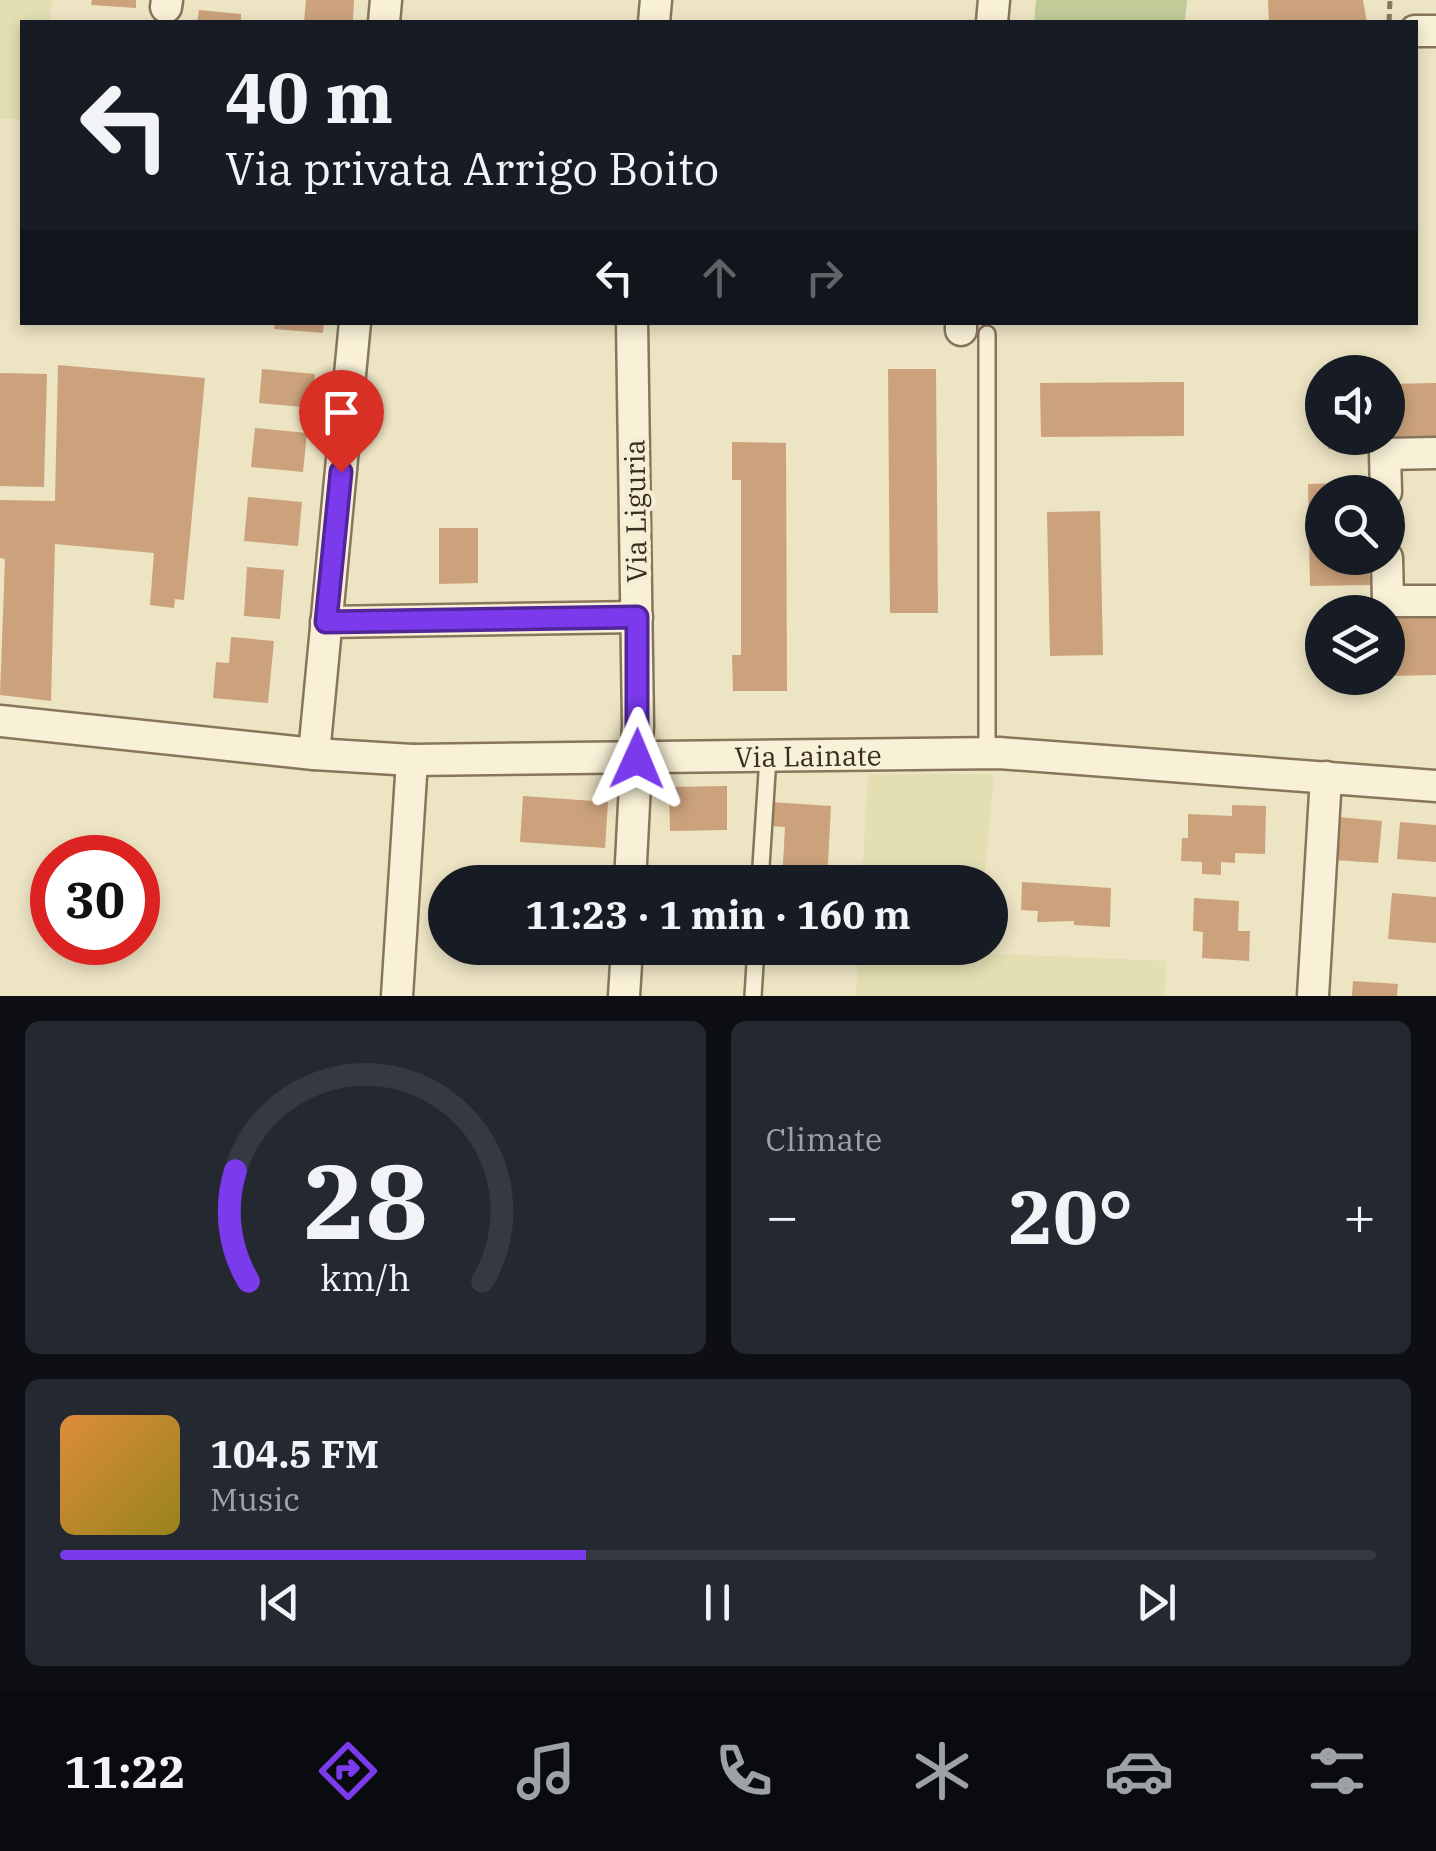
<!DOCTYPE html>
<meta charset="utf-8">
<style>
:root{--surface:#171b24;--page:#242831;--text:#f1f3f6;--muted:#9ea1a6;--line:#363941;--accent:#7c3aed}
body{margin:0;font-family:"IBM Plex Serif",serif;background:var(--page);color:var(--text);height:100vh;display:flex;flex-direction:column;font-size:38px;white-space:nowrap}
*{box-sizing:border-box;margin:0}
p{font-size:32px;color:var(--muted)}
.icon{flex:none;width:55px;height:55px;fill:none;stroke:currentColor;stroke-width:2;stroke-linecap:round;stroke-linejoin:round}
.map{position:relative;height:996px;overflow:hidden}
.details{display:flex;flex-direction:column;gap:25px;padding:25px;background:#0d0f14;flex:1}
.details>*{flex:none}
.banner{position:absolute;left:20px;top:20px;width:1398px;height:305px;border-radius:0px;box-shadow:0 5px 15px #0003;background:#171b24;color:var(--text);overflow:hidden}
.tools{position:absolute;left:1305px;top:355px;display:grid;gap:20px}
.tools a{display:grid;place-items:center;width:100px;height:100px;border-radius:50%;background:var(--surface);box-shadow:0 5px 15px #0003;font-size:50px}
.speed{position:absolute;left:30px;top:835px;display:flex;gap:20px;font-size:50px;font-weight:700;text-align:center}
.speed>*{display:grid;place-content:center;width:130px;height:130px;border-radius:50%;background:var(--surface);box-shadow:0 5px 15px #0003;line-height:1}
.speed .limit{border:15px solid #d22;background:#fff;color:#111}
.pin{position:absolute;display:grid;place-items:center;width:85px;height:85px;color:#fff;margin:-102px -42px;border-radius:50% 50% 50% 0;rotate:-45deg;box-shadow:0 0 10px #0007}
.pin .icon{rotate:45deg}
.me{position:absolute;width:110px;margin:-55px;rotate:1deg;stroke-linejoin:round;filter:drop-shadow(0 0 8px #0008)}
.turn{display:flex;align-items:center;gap:35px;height:210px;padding:0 40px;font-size:45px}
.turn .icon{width:130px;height:130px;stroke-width:2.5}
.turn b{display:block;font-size:70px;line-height:85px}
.lanes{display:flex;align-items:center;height:95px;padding:0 40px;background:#0003;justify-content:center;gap:50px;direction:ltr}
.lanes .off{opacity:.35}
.big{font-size:75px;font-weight:700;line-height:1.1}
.details .card{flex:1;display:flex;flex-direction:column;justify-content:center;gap:15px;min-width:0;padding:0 35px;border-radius:15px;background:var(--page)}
.details .dial{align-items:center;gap:0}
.dial svg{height:260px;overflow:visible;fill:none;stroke:var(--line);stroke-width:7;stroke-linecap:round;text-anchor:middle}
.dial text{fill:var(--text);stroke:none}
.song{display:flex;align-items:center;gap:30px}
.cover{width:120px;height:120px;border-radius:15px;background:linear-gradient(135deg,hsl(30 70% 55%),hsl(50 70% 35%))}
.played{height:10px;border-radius:5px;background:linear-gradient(90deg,var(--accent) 40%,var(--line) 40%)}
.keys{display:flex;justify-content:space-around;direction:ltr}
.heat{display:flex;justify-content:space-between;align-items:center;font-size:55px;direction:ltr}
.details .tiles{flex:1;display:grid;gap:25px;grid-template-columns:1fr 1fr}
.card:last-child{grid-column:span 2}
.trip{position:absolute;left:428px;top:865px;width:580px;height:100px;border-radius:50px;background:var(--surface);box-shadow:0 5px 15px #0003;font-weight:700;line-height:100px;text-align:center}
.dock{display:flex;height:160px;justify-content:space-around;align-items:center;background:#090b0e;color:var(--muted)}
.dock .icon{width:70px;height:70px}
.dock .on{color:var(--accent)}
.dock b{font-size:45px;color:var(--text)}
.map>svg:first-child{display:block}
</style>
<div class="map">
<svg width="1436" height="996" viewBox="0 0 1436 996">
<rect width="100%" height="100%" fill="#ede4c4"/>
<path fill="#e3dfb2" d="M0,0H53L49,22H22V119H0Z
M868,774H994L984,882H862Z
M858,948H978L979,953L1166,961L1165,996H856Z"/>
<path fill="#c1cb98" d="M1036,0H1187L1185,22H1034Z"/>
<path fill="#cba27b" d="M92,0H136V8L91,5Z
M306,0H354L353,22H304Z
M1268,0H1363L1367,22H1269Z
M199,10L241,14V22H197Z
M275,322H324L323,333L274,329Z
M58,365L205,378L184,600L175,599L174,608L150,605L154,553L55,544L51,701L0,695L5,559L0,558V500L55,501Z
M262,369L315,374L312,408L259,403Z
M888,369H936L938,613H890Z
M0,373L47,374L44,487L0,486Z
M1184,382V436L1041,437L1040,383Z
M1436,383V448L1328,449V438H1388V384Z
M255,428L307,433L303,472L251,467Z
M732,442L786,443L787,691H733L732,655H741V480H732Z
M1367,482L1368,492H1322V558H1369L1370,585L1310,586L1308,484Z
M248,497L302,502L298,546L244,541Z
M1100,511L1103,655L1050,656L1047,512Z
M439,528H478V583L439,584Z
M247,567L284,570L280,619L244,616Z
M1388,616H1436V675L1388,676Z
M231,637L274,641L268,703L213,698L216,662L229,663Z
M727,786V830L670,831L669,787Z
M523,796L608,802L605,848L520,842Z
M771,802L831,806L827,882L782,881L785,827L770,826Z
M1232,805L1266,806L1265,854L1235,853V863L1221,862V875L1202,874V862L1181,861L1182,838H1188V814L1232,816Z
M1339,817L1382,821L1378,863L1335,860Z
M1400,822L1436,825V862L1397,859Z
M1022,882L1111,888L1110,927L1074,925V921L1037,922L1038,911L1021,910Z
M1392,893L1436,897V943L1388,939Z
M1194,898L1239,901L1238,931H1250L1249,961L1202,958L1203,932L1193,931Z
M1353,981L1398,984L1397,996H1352Z"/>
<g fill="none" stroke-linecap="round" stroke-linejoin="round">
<defs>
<path id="lane" d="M987,334V754
M760,882L768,757
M753,996L756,948"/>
<g id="street">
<path d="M166,7L167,0"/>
<path d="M384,22L386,0"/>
<path d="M654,22L656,0"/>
<path d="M992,22L994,0"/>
<path d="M1415,31H1436"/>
<path d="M961,330V322"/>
<path d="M1386,492L1385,454L1436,453"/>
<path d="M1387,558L1388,601H1436"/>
<path d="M326,622L637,617"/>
<path id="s1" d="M0,721L314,754L412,760L999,753L1436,786"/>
<path d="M314,754L355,322"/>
<path d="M630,882L638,725L632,322"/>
<path d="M397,996L412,760"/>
<path d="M624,996L627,948"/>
<path d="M1313,996L1326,777"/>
</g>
</defs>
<use href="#lane" stroke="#88765b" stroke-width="20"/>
<use href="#street" stroke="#88765b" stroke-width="35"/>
<path stroke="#88765b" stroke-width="5" stroke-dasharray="8 5" stroke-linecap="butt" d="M1389,22L1390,0"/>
<use href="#lane" stroke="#f8f1d7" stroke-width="15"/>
<use href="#street" stroke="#f8f1d7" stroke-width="30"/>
</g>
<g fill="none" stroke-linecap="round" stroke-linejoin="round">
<defs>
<path id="route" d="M341,472L326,622L637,617V759"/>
</defs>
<use href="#route" stroke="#51269a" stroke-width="25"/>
<use href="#route" stroke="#7c3aed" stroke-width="18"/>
</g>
<g text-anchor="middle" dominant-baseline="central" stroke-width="9" stroke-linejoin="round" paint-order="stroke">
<g font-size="28" fill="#382d1f" stroke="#f5eed4">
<text transform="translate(635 511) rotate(-91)">Via Liguria</text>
<text stroke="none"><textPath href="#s1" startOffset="810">Via Lainate</textPath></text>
</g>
</g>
</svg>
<div class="tools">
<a><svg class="icon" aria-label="sound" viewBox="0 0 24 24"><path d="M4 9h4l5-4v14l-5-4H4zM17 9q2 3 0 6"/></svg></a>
<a><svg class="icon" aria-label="search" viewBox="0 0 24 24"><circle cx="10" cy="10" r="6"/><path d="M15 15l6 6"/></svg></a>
<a><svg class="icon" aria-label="layers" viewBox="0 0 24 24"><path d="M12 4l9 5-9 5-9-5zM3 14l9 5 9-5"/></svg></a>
</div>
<div class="speed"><div class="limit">30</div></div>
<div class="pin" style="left:341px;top:472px;background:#d93025"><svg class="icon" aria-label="arrive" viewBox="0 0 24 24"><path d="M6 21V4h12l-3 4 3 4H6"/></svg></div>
<svg class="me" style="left:637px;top:759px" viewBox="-20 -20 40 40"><path d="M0-17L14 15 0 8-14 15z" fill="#7c3aed" stroke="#fff" stroke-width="4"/></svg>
<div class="trip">11:23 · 1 min · 160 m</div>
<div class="banner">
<div class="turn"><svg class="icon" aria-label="left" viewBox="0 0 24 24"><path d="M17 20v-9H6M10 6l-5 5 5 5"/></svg><div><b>40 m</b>Via privata Arrigo Boito</div></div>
<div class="lanes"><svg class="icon" aria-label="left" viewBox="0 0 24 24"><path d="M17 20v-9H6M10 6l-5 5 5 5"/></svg><svg class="icon off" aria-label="ahead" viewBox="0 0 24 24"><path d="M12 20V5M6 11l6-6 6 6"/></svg><svg class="icon off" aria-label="right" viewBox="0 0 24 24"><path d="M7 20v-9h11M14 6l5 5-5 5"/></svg></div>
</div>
</div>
<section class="details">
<div class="tiles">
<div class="card dial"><svg viewBox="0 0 100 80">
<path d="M14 69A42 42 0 1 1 86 69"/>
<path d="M14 69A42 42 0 0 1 10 35" stroke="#7c3aed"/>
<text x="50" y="56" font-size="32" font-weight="700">28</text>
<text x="50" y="72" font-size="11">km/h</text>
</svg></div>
<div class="card"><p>Climate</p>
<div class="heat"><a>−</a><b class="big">20°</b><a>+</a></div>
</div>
<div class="card">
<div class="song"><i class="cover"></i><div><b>104.5 FM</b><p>Music</p></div></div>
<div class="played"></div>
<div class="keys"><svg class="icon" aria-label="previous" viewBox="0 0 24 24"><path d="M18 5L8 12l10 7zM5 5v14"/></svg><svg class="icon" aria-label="pause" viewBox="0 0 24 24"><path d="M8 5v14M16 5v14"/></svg><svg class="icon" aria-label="next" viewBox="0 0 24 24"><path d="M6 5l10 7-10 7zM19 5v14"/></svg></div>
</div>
</div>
</section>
<nav class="dock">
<b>11:22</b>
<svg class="icon on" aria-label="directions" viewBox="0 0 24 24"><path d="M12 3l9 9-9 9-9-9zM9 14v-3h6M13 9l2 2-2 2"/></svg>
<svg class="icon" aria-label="music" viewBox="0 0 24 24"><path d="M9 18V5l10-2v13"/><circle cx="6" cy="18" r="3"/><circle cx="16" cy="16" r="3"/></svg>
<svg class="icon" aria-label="phone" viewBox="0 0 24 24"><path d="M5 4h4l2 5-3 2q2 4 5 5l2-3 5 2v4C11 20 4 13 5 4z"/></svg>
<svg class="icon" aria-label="climate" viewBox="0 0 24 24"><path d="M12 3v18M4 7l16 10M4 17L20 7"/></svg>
<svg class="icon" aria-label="car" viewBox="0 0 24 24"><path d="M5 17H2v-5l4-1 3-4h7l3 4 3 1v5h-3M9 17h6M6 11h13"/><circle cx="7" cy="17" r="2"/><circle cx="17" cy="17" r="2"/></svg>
<svg class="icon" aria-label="filters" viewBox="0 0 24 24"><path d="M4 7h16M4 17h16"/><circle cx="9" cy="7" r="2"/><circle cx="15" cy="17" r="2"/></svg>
</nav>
